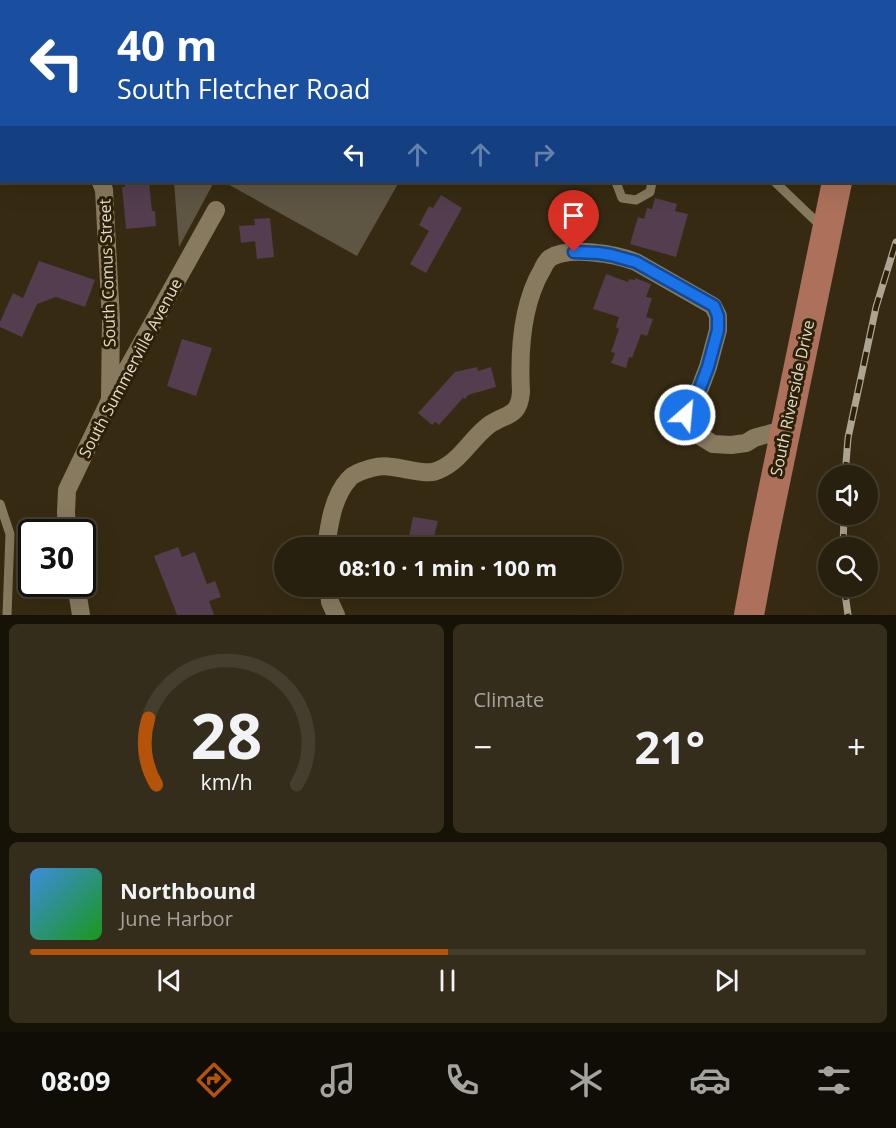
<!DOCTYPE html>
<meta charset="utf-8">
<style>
:root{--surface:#28200e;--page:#342d1c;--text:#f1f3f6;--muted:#a5a39e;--line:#443e2e;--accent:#b45309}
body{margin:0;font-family:"Open Sans",sans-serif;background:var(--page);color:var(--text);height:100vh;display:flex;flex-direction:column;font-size:22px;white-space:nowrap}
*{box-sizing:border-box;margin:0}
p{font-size:20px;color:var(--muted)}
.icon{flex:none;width:33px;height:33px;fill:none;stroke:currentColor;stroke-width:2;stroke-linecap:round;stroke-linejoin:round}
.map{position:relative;height:615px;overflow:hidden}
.panel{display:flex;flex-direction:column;gap:9px;padding:9px;background:#161208;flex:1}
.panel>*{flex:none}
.banner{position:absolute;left:0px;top:0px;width:897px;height:183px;box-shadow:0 6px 24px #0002,0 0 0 2px var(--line);background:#1a4fa0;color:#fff;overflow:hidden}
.tools{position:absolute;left:818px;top:465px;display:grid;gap:12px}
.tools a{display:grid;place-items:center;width:60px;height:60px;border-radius:50%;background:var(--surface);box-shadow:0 6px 24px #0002,0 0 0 2px var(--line);font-size:30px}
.speed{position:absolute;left:18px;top:519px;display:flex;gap:12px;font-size:30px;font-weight:700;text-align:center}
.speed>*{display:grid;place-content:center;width:78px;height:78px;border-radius:50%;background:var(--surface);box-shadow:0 6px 24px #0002,0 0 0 2px var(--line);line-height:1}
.speed .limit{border:3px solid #111;border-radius:9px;background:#fff;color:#111}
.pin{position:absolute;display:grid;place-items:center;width:51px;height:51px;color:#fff;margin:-62px -26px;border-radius:50% 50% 50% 0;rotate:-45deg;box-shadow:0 0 6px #0007}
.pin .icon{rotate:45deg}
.me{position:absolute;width:66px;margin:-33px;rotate:27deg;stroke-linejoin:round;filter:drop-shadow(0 0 4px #0008)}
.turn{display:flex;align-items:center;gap:21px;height:126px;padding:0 18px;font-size:27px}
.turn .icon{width:78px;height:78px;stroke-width:2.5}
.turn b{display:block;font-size:42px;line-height:51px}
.lanes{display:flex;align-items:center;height:57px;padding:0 18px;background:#0003;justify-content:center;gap:30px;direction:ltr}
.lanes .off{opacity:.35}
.big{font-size:45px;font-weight:700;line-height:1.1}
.panel .card{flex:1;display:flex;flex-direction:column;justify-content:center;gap:9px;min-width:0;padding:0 21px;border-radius:9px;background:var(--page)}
.panel .dial{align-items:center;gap:0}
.dial svg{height:156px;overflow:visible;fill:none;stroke:var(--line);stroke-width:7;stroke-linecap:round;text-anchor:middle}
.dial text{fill:var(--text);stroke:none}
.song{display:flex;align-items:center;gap:18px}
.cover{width:72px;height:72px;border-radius:9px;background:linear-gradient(135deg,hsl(210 70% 55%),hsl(120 70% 35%))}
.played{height:6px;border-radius:3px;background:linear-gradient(90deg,var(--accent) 50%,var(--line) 50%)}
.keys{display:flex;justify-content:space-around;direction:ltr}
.heat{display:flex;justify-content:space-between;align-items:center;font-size:33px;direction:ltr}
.panel .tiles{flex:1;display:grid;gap:9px;grid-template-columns:1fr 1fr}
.card:last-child{grid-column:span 2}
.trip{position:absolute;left:274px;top:537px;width:348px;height:60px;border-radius:30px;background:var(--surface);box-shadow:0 6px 24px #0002,0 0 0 2px var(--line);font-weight:700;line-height:60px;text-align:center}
.menu{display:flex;height:96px;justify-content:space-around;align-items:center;background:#100d06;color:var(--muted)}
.menu .icon{width:42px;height:42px}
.menu .on{color:var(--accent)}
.menu b{font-size:27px;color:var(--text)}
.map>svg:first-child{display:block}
</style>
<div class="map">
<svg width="896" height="615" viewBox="0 0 896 615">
<rect width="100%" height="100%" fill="#362b12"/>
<path fill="#5e5543" d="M0,0H178L181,1L2,2L1,8L0,7Z
M252,0H400L403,1H251Z
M174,182H214L179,247Z
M224,182H399L357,256Z"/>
<path fill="#533d4e" d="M125,182H149L152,211H155L156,226L126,229L122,187H125Z
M441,195L462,208L426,273L410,264L429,231L419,225L429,206L433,208Z
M655,198L677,204L675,211L688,214L676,257L630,244L638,217L644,219L647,208L652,209Z
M270,218L274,257L257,259L255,241L241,243L239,226L255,225L254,219Z
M39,261L95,280L85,307L56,297L37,304L22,337L0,327V322L13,293L23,298Z
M606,274L628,282L629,279L635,280V278L651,284L646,297L652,298L646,317L653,319L647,336L641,334L632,358L629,357L626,368L611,363L615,353L611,352L619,329L616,327L619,317L593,309Z
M182,339L212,348L196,396L167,386Z
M477,367L478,371L491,367L496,387L468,395L465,399L463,398L439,425L435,422L432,425L418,413L455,372Z
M413,517L438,521L433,540L409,537Z
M178,547L182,557L195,552L207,584L215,581L221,597L209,601L214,615H177L154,556Z"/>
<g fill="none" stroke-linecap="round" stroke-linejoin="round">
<path stroke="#877a5f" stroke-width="9" d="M616,182L622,198L636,200L650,192L652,182
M775,182L823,228
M0,504L10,534L7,615"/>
<path stroke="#877a5f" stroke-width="18" d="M815,0L817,2
M0,156L2,152
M101,182L104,190L111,320L110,398
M67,532L66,512L67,490L110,400L216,210
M326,548C329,525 333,496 349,479C353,474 360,472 365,470C375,467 382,465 392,467C403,468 423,474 433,472C459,465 469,440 489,425C506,413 519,418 521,392C519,353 522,304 542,270C544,266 546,261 550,258C569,246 616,254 636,262L713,306L718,316V330L708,367L700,388L686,405L685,415L690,428L700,436L713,444L731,445L746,443L754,438L786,429
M76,584L81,615
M329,586L330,602L336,615"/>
<path stroke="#ad715b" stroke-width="30" d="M873,2V0
M749,615L763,540L837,182"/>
<defs>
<path id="rail" d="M845,476L848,438L876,307L896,242
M843,548L844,514
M844,586L848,615"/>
</defs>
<use href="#rail" stroke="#ada492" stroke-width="7"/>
<use href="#rail" stroke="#2c2107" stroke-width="4.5" stroke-dasharray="14" stroke-linecap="butt"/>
</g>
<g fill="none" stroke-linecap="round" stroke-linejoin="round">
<defs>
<path id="route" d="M574,252L598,253L611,255L636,262L714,306L718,316V330L708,367L700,388L686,405L685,415"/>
</defs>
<use href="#route" stroke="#114b97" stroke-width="15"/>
<use href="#route" stroke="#1a73e8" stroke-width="10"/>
</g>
<g text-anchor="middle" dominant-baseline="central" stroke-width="6" stroke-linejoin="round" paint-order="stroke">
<g font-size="16" fill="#e1dacb" stroke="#2c2107">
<text transform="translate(107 273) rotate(-92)">South Comus Street</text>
<text transform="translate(130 368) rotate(-62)">South Summerville Avenue</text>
<text transform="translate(792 398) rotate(-78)">South Riverside Drive</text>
</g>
</g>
</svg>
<div class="tools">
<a><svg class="icon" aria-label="sound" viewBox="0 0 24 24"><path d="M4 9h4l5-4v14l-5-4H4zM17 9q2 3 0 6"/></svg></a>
<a><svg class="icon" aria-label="search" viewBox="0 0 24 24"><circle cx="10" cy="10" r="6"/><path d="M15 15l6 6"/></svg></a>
</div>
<div class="speed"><div class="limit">30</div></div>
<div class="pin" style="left:574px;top:252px;background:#d93025"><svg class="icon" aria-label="arrive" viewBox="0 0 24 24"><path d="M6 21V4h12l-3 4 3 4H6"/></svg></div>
<svg class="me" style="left:685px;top:415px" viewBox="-20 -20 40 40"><circle r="17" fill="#1a73e8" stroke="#fff" stroke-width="3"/><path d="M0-11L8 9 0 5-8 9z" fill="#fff"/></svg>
<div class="trip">08:10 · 1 min · 100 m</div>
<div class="banner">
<div class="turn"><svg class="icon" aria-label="left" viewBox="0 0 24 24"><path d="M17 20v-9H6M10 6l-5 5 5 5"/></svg><div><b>40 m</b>South Fletcher Road</div></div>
<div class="lanes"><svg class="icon" aria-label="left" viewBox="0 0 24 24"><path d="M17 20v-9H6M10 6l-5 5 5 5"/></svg><svg class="icon off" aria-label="ahead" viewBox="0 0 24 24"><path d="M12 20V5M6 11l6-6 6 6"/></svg><svg class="icon off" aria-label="ahead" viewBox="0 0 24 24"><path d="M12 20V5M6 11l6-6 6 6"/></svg><svg class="icon off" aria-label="right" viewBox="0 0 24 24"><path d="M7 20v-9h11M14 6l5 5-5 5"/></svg></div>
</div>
</div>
<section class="panel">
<div class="tiles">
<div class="card dial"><svg viewBox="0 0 100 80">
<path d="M14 69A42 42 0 1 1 86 69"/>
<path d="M14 69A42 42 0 0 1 10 35" stroke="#b45309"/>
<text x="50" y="56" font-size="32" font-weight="700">28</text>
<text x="50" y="72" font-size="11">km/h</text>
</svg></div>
<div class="card"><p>Climate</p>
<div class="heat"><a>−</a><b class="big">21°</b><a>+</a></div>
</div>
<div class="card">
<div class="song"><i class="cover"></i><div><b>Northbound</b><p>June Harbor</p></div></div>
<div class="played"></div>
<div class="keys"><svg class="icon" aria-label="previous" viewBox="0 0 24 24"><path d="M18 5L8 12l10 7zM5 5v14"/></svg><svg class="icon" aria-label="pause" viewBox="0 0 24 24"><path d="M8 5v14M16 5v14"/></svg><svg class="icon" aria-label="next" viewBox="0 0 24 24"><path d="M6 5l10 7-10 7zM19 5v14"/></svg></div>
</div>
</div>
</section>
<nav class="menu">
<b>08:09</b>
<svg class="icon on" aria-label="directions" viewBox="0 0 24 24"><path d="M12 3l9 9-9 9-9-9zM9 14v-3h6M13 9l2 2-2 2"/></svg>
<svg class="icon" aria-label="music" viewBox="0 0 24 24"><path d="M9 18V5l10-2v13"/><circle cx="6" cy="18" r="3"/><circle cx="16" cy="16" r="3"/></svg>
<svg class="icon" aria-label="phone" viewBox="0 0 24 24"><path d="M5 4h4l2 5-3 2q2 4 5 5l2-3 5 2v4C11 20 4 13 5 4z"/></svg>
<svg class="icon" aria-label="climate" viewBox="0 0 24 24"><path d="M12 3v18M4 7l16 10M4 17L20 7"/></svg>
<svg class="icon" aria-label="car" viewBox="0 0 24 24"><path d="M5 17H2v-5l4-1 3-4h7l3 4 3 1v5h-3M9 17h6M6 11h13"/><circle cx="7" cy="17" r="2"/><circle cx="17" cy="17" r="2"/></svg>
<svg class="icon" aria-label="filters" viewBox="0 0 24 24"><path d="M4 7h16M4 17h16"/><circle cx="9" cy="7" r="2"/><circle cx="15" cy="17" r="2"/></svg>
</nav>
